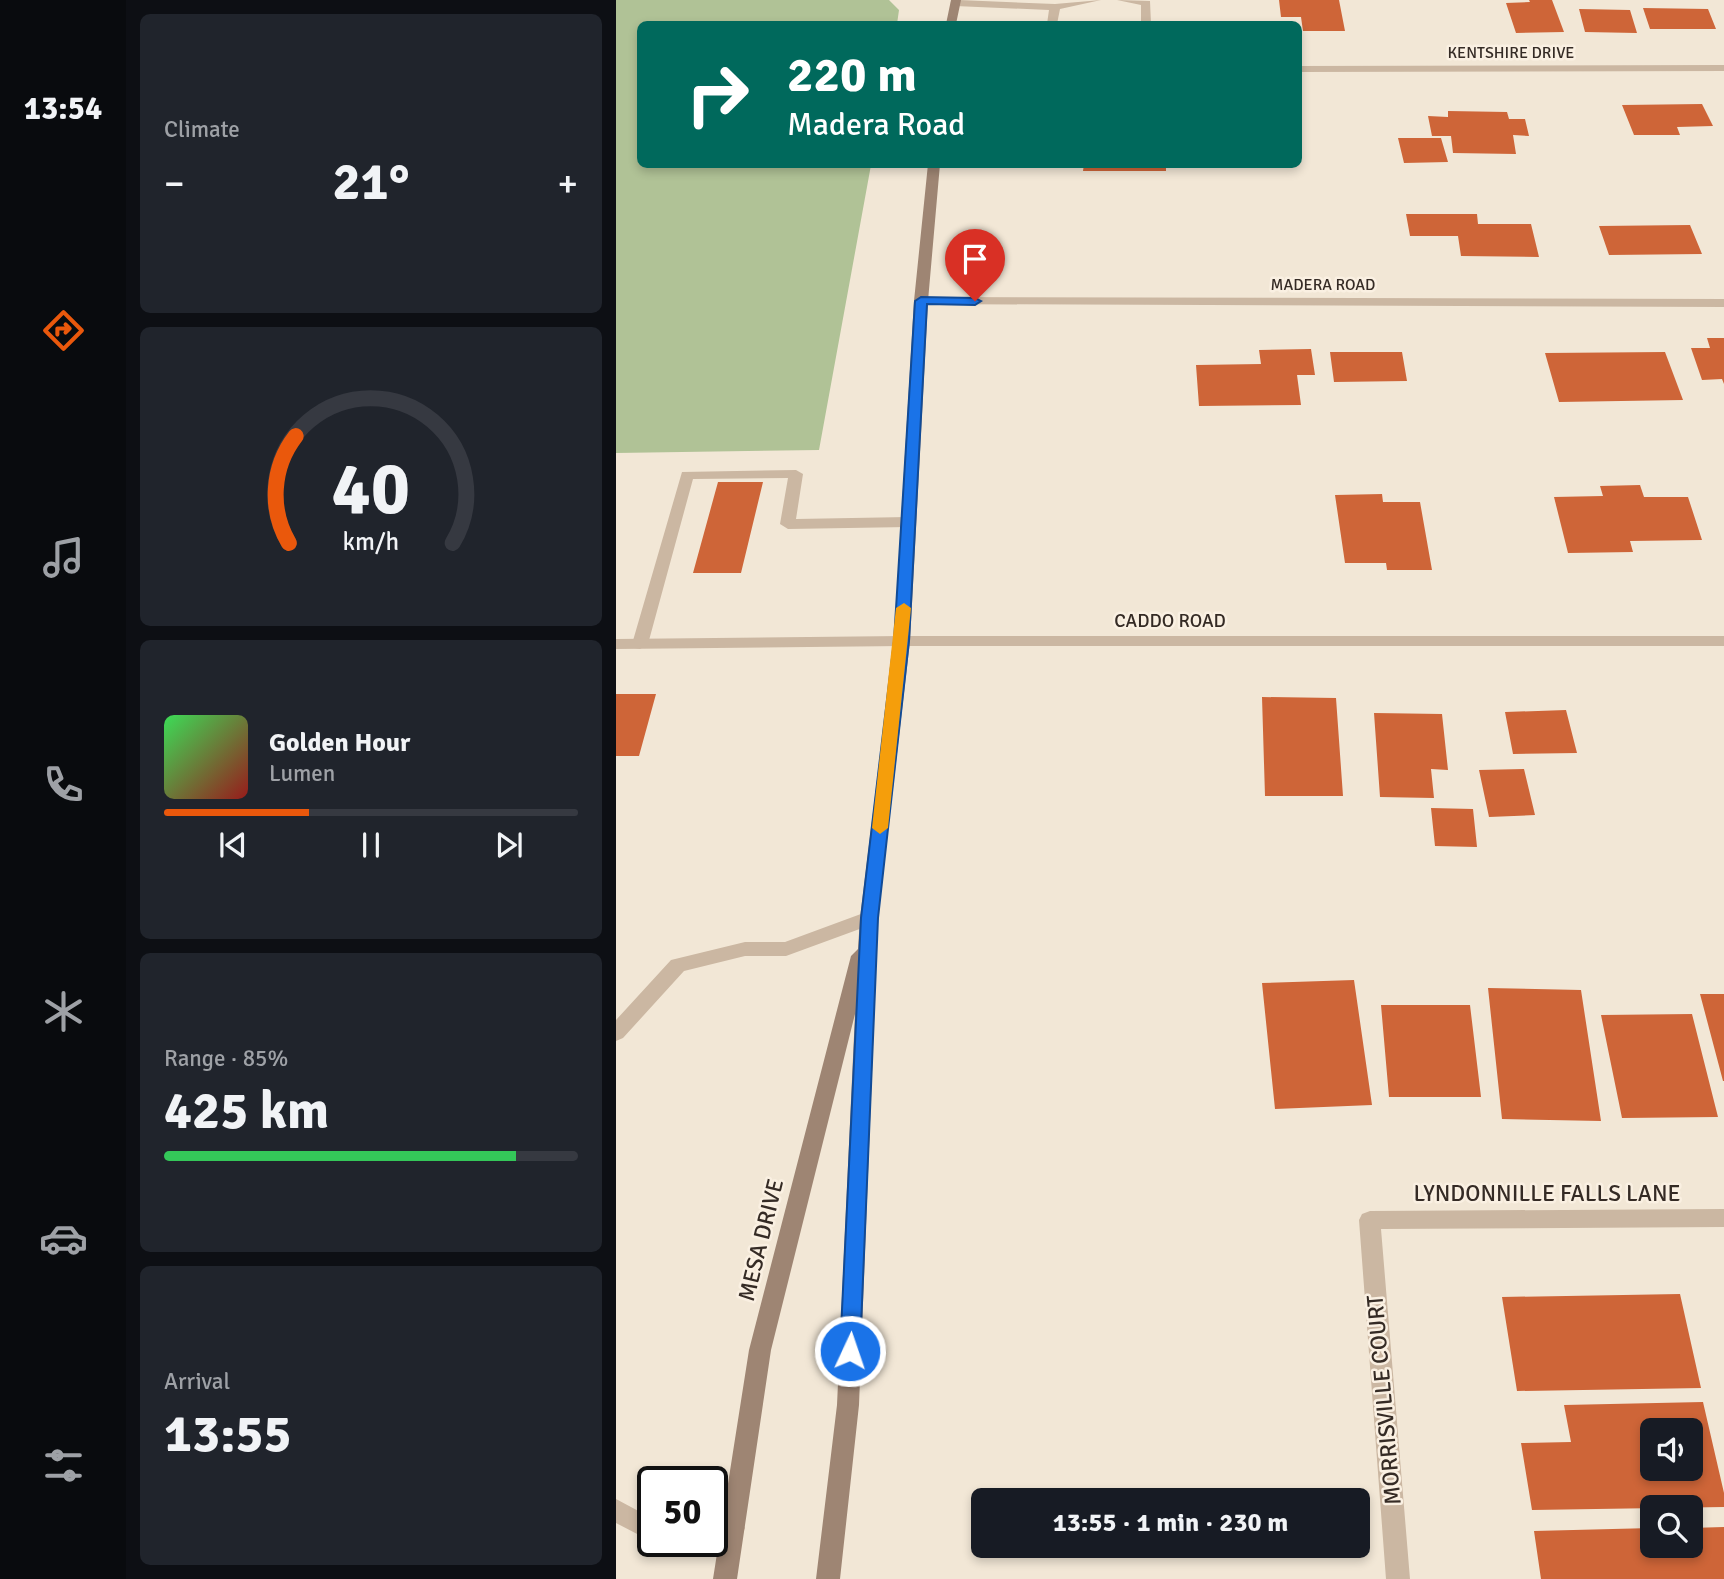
<!DOCTYPE html>
<meta charset="utf-8">
<style>
:root{--surface:#171b24;--page:#20242c;--text:#f1f3f6;--muted:#9ea1a6;--line:#363941;--accent:#ea580c}
body{margin:0;font-family:Signika,sans-serif;background:var(--page);color:var(--text);height:100vh;display:flex;flex-direction:column;font-size:26px;white-space:nowrap}
*{box-sizing:border-box;margin:0}
p{font-size:23px;color:var(--muted)}
.icon{flex:none;width:38px;height:38px;fill:none;stroke:currentColor;stroke-width:2;stroke-linecap:round;stroke-linejoin:round}
.map{position:relative;flex:1;overflow:hidden}
.details{display:flex;flex-direction:column;gap:14px;padding:14px;background:#0d0f14;width:490px}
.details>*{flex:none}
.guide{position:absolute;left:21px;top:21px;width:665px;height:147px;border-radius:10px;box-shadow:0 4px 10px #0003;background:#00695c;color:#fff;overflow:hidden}
.fabs{position:absolute;left:1024px;top:1418px;display:grid;gap:14px}
.fabs a{display:grid;place-items:center;width:63px;height:63px;border-radius:10px;background:var(--surface);box-shadow:0 4px 10px #0003;font-size:35px}
.speed{position:absolute;left:21px;top:1466px;display:flex;gap:14px;font-size:35px;font-weight:700;text-align:center}
.speed>*{display:grid;place-content:center;width:91px;height:91px;border-radius:50%;background:var(--surface);box-shadow:0 4px 10px #0003;line-height:1}
.speed .limit{border:4px solid #111;border-radius:10px;background:#fff;color:#111}
.pin{position:absolute;display:grid;place-items:center;width:60px;height:60px;color:#fff;margin:-72px -30px;border-radius:50% 50% 50% 0;rotate:-45deg;box-shadow:0 0 7px #0007}
.pin .icon{rotate:45deg}
.me{position:absolute;width:77px;margin:-38px;rotate:3deg;stroke-linejoin:round;filter:drop-shadow(0 0 5px #0008)}
.turn{display:flex;align-items:center;gap:24px;height:147px;padding:0 35px;font-size:32px}
.turn .icon{width:91px;height:91px;stroke-width:2.5}
.turn b{display:block;font-size:49px;line-height:60px}
.big{font-size:52px;font-weight:700;line-height:1.1}
.details .tile{flex:1;display:flex;flex-direction:column;justify-content:center;gap:10px;min-width:0;padding:0 24px;border-radius:10px;background:var(--page)}
.details .dial{align-items:center;gap:0}
.dial svg{height:182px;overflow:visible;fill:none;stroke:var(--line);stroke-width:7;stroke-linecap:round;text-anchor:middle}
.dial text{fill:var(--text);stroke:none}
.song{display:flex;align-items:center;gap:21px}
.cover{width:84px;height:84px;border-radius:10px;background:linear-gradient(135deg,hsl(130 70% 55%),hsl(0 70% 35%))}
.played{height:7px;border-radius:4px;background:linear-gradient(90deg,var(--accent) 35%,var(--line) 35%)}
.keys{display:flex;justify-content:space-around;direction:ltr}
.heat{display:flex;justify-content:space-between;align-items:center;font-size:38px;direction:ltr}
.charge{height:10px;border-radius:5px;background:linear-gradient(90deg,#34c759 85%,var(--line) 0)}
.trip{position:absolute;left:355px;top:1488px;width:399px;height:70px;border-radius:10px;background:var(--surface);box-shadow:0 4px 10px #0003;font-weight:700;line-height:70px;text-align:center}
main{display:flex;flex:1;min-height:0}
.menu{display:flex;flex-direction:column;width:126px;justify-content:space-around;align-items:center;background:#090b0e;color:var(--muted)}
.menu .icon{width:49px;height:49px}
.menu .current{color:var(--accent)}
.menu b{font-size:32px;color:var(--text)}
.map>svg:first-child{display:block}
</style>
<main>
<nav class="menu">
<b>13:54</b>
<svg class="icon current" aria-label="directions" viewBox="0 0 24 24"><path d="M12 3l9 9-9 9-9-9zM9 14v-3h6M13 9l2 2-2 2"/></svg>
<svg class="icon" aria-label="music" viewBox="0 0 24 24"><path d="M9 18V5l10-2v13"/><circle cx="6" cy="18" r="3"/><circle cx="16" cy="16" r="3"/></svg>
<svg class="icon" aria-label="phone" viewBox="0 0 24 24"><path d="M5 4h4l2 5-3 2q2 4 5 5l2-3 5 2v4C11 20 4 13 5 4z"/></svg>
<svg class="icon" aria-label="climate" viewBox="0 0 24 24"><path d="M12 3v18M4 7l16 10M4 17L20 7"/></svg>
<svg class="icon" aria-label="car" viewBox="0 0 24 24"><path d="M5 17H2v-5l4-1 3-4h7l3 4 3 1v5h-3M9 17h6M6 11h13"/><circle cx="7" cy="17" r="2"/><circle cx="17" cy="17" r="2"/></svg>
<svg class="icon" aria-label="filters" viewBox="0 0 24 24"><path d="M4 7h16M4 17h16"/><circle cx="9" cy="7" r="2"/><circle cx="15" cy="17" r="2"/></svg>
</nav>
<section class="details">
<div class="tile"><p>Climate</p>
<div class="heat"><a>−</a><b class="big">21°</b><a>+</a></div>
</div>
<div class="tile dial"><svg viewBox="0 0 100 80">
<path d="M14 69A42 42 0 1 1 86 69"/>
<path d="M14 69A42 42 0 0 1 17 22" stroke="#ea580c"/>
<text x="50" y="56" font-size="32" font-weight="700">40</text>
<text x="50" y="72" font-size="11">km/h</text>
</svg></div>
<div class="tile">
<div class="song"><i class="cover"></i><div><b>Golden Hour</b><p>Lumen</p></div></div>
<div class="played"></div>
<div class="keys"><svg class="icon" aria-label="previous" viewBox="0 0 24 24"><path d="M18 5L8 12l10 7zM5 5v14"/></svg><svg class="icon" aria-label="pause" viewBox="0 0 24 24"><path d="M8 5v14M16 5v14"/></svg><svg class="icon" aria-label="next" viewBox="0 0 24 24"><path d="M6 5l10 7-10 7zM19 5v14"/></svg></div>
</div>
<div class="tile"><p>Range · 85%</p><b class="big">425 km</b><div class="charge"></div></div>
<div class="tile"><p>Arrival</p><b class="big">13:55</b></div>
</section>
<div class="map">
<svg width="1108" height="1579" viewBox="0 0 1108 1579">
<rect width="100%" height="100%" fill="#f2e7d6"/>
<path fill="#b0c296" d="M0,0H273L283,10L281,24H24V164L255,165L203,450L0,453Z"/>
<path fill="#ce6538" fill-rule="evenodd" d="M663,0H723L729,31H687L685,17H665Z
M913,0H936L948,32L900,33L890,3L914,2Z
M1027,8L1092,9L1100,29H1034Z
M963,9L1014,10L1021,33L969,32Z
M1086,104L1097,126L1061,127L1064,135H1018L1006,105Z
M832,111L891,112L893,119H909L913,136L897,135L900,154L837,153L835,136H816L812,116L832,117Z
M782,138H825L832,162L788,163Z
M468,164H550V171H467Z
M790,214H861L862,224H915L923,257L845,256L842,236H794Z
M1074,225L1086,254L993,255L983,226Z
M1091,338H1108V384L1106,379L1086,380L1075,348H1094Z
M695,349L699,375H681L685,405L583,406L580,365L645,364L643,350Z
M714,352H786L791,381L718,382Z
M1049,352L1067,400L943,402L929,353Z
M102,482H147L125,573H77Z
M1024,485L1028,497H1072L1086,540L1014,541L1017,552L952,553L938,497L987,496L984,486Z
M766,494L767,502H804L816,570H771L770,563H729L719,495Z
M0,694H40L23,756H0Z
M646,697L720,698L727,796H649Z
M950,710L961,753L897,754L889,712Z
M758,713L826,714L832,770L815,769L818,798L764,797Z
M908,769L919,815L873,817L863,770Z
M815,808L857,809L861,847L819,846Z
M738,980L756,1105L659,1109L646,983Z
M872,988L965,990L985,1121L886,1119Z
M1084,994H1108V1081H1107Z
M765,1005H854L865,1097H773Z
M1076,1014L1102,1117L1006,1118L985,1015Z
M1064,1294L1085,1388L901,1391L886,1297Z
M1087,1402L1108,1493V1507L916,1510L905,1443L955,1442L948,1405ZM1036,1430H1074V1468H1036Z
M1108,1527V1579H925L918,1531L1036,1528V1545H1074V1528Z"/>
<g fill="none" stroke-linecap="round" stroke-linejoin="round">
<path fill="#cbb7a2" fill-rule="evenodd" d="M180,470L187,474L180,519L292,517L300,522L292,527L172,529L164,524L172,478L77,479L32,644L24,649L18,648L16,644L66,472Z
M253,911L260,913L262,918L260,923L170,956H129L68,971L7,1038L0,1041V1020L55,960L129,942H169Z
M0,1499L28,1514H37V1536H25L0,1523Z
M96,1516L125,1520L129,1528L125,1536L117,1539L96,1538Z"/>
<path fill="#cbb7a2" fill-rule="evenodd" d="M343,0L439,4L485,0L444,9L441,24H431L433,10L339,6L334,3Z
M501,0L534,1L535,24H525V5Z
M1108,65V71L682,72V66Z
M305,297L1108,299V307L300,304V298Z
M286,636H1108V646H286L0,649V639Z
M1108,1209V1227L765,1229L794,1579H770L743,1220L746,1214L754,1211Z"/>
<path fill="#9e8573" fill-rule="evenodd" d="M335,0H345L340,24H330Z
M312,164H324L312,301L294,641L262,918L243,1405L224,1579H200L221,1405L239,1014L155,1350L121,1579H97L133,1350L235,956L242,949L244,918L278,641L298,301Z"/>
</g>
<path fill="#1a73e8" stroke="#114b97" stroke-width="2" d="M305,297L359,298L365,301L359,305L311,304L293,641L262,918L244,1351L241,1358L234,1360L227,1358L224,1351L245,918L278,641L299,301Z"/>
<path fill="#f59e0b" d="M288,603L295,608L272,828L264,834L256,828L280,608Z"/>
<g text-anchor="middle" dominant-baseline="central" stroke-width="5" stroke-linejoin="round" paint-order="stroke">
<g font-size="16" fill="#352b25" stroke="#faf0e2">
<text x="895" y="53">KENTSHIRE DRIVE</text>
<text x="707" y="285">MADERA ROAD</text>
</g>
<g font-size="19" fill="#352b25" stroke="#faf0e2">
<text x="554" y="621">CADDO ROAD</text>
</g>
<g font-size="23" fill="#352b25" stroke="#faf0e2">
<text x="931" y="1193">LYNDONNILLE FALLS LANE</text>
<text transform="translate(145 1240) rotate(-76)">MESA DRIVE</text>
<text transform="translate(768 1400) rotate(-95)">MORRISVILLE COURT</text>
</g>
</g>
</svg>
<div class="fabs">
<a><svg class="icon" aria-label="sound" viewBox="0 0 24 24"><path d="M4 9h4l5-4v14l-5-4H4zM17 9q2 3 0 6"/></svg></a>
<a><svg class="icon" aria-label="search" viewBox="0 0 24 24"><circle cx="10" cy="10" r="6"/><path d="M15 15l6 6"/></svg></a>
</div>
<div class="speed"><div class="limit">50</div></div>
<div class="pin" style="left:359px;top:301px;background:#d93025"><svg class="icon" aria-label="arrive" viewBox="0 0 24 24"><path d="M6 21V4h12l-3 4 3 4H6"/></svg></div>
<svg class="me" style="left:234px;top:1351px" viewBox="-20 -20 40 40"><circle r="17" fill="#1a73e8" stroke="#fff" stroke-width="3"/><path d="M0-11L8 9 0 5-8 9z" fill="#fff"/></svg>
<div class="trip">13:55 · 1 min · 230 m</div>
<div class="guide">
<div class="turn"><svg class="icon" aria-label="right" viewBox="0 0 24 24"><path d="M7 20v-9h11M14 6l5 5-5 5"/></svg><div><b>220 m</b>Madera Road</div></div>
</div>
</div>
</main>
